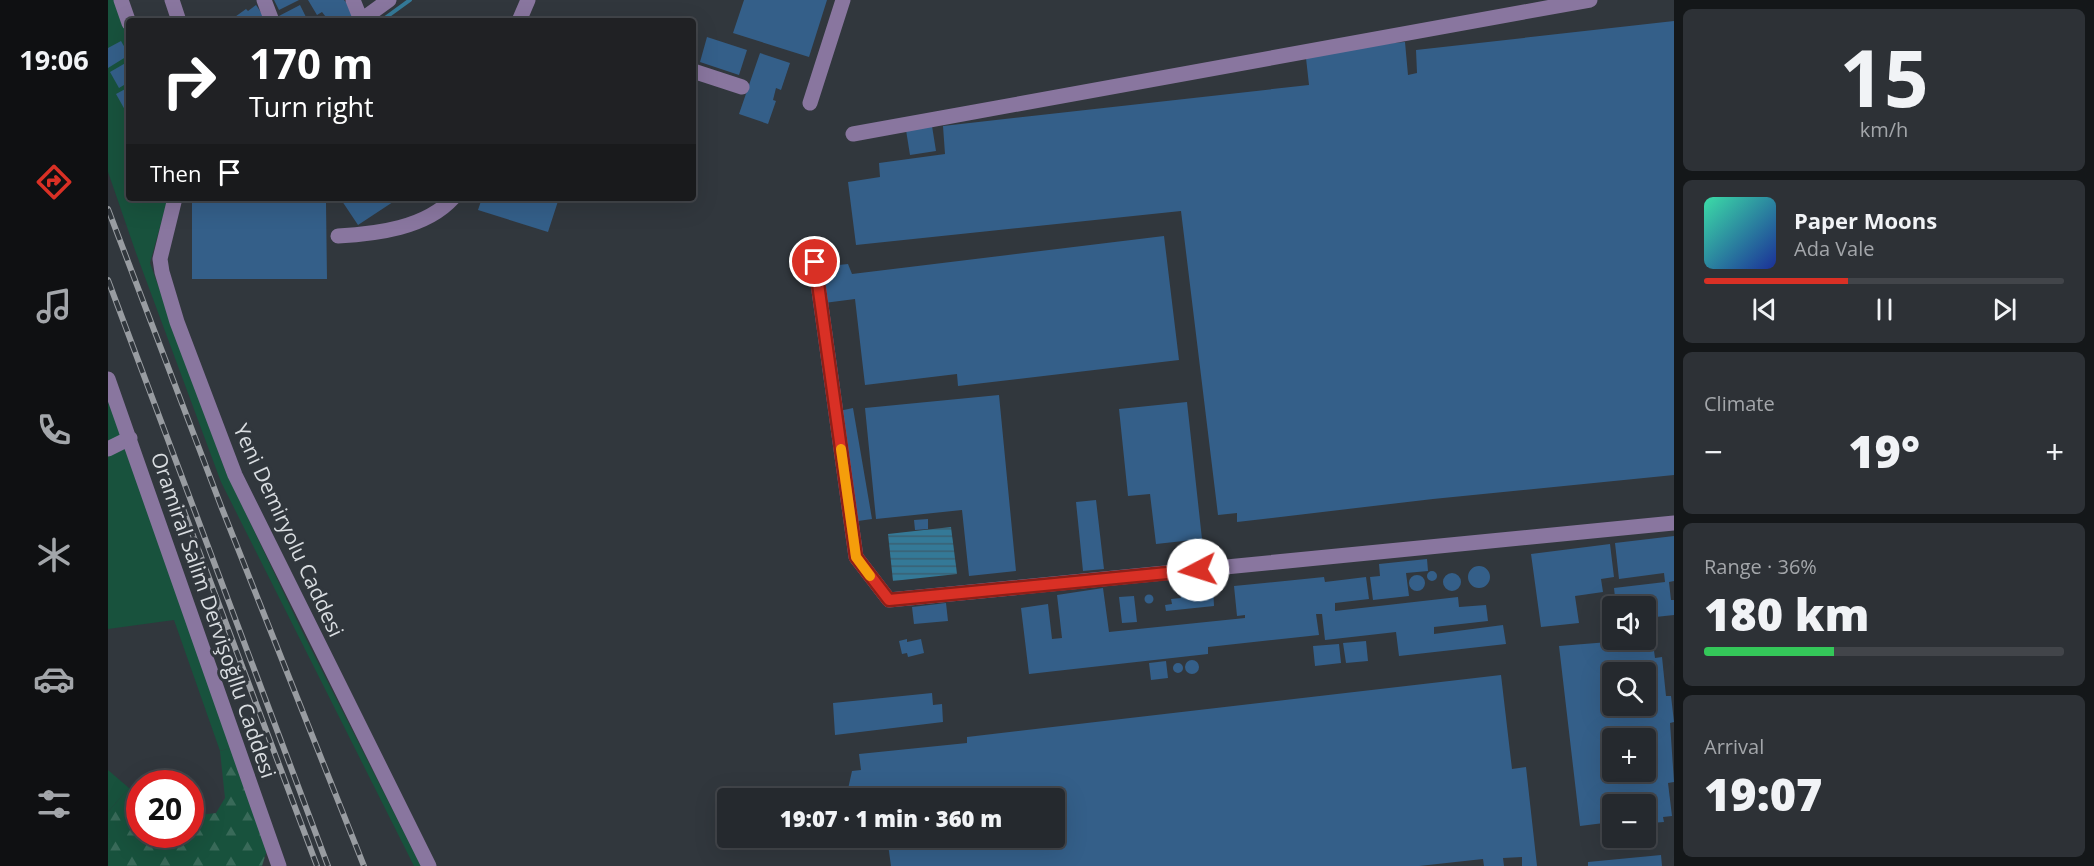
<!DOCTYPE html>
<meta charset="utf-8">
<style>
:root{--surface:#25292e;--page:#2d3136;--text:#f1f3f6;--muted:#a3a6aa;--line:#42454a;--accent:#d93025}
body{margin:0;font-family:"Open Sans",sans-serif;background:var(--page);color:var(--text);height:100vh;display:flex;flex-direction:column;font-size:22px;white-space:nowrap}
*{box-sizing:border-box;margin:0}
p{font-size:20px;color:var(--muted)}
.icon{flex:none;width:33px;height:33px;fill:none;stroke:currentColor;stroke-width:2;stroke-linecap:round;stroke-linejoin:round}
.map{position:relative;flex:1;overflow:hidden}
.panel{display:flex;flex-direction:column;gap:9px;padding:9px;background:#141719;width:420px}
.panel>*{flex:none}
.top-card{position:absolute;left:18px;top:18px;width:570px;height:183px;border-radius:6px;box-shadow:0 6px 24px #0002,0 0 0 2px var(--line);background:#202124;color:#fff;overflow:hidden}
.buttons{position:absolute;left:1494px;top:596px;display:grid;gap:12px}
.buttons a{display:grid;place-items:center;width:54px;height:54px;border-radius:6px;background:var(--surface);box-shadow:0 6px 24px #0002,0 0 0 2px var(--line);font-size:30px}
.speed{position:absolute;left:18px;top:770px;display:flex;gap:12px;font-size:30px;font-weight:700;text-align:center}
.speed>*{display:grid;place-content:center;width:78px;height:78px;border-radius:50%;background:var(--surface);box-shadow:0 6px 24px #0002,0 0 0 2px var(--line);line-height:1}
.speed .limit{border:9px solid #d22;background:#fff;color:#111}
.pin{position:absolute;display:grid;place-items:center;width:51px;height:51px;color:#fff;margin:-26px;border:3px solid #fff;border-radius:50%;box-shadow:0 2px 6px #0007}
.me{position:absolute;width:66px;margin:-33px;rotate:265deg;stroke-linejoin:round;filter:drop-shadow(0 0 4px #0008)}
.turn{display:flex;align-items:center;gap:21px;height:126px;padding:0 24px;font-size:27px}
.turn .icon{width:78px;height:78px;stroke-width:2.5}
.turn b{display:block;font-size:42px;line-height:51px}
.then{display:flex;align-items:center;height:57px;padding:0 24px;background:#0003;gap:12px;font-size:22px}
.big{font-size:45px;font-weight:800;line-height:1.1}
.panel .card{flex:1;display:flex;flex-direction:column;justify-content:center;gap:9px;min-width:0;padding:0 21px;border-radius:9px;background:var(--page)}
.panel .dial{align-items:center;gap:0}
.dial b{font-size:78px;line-height:1}
.song{display:flex;align-items:center;gap:18px}
.cover{width:72px;height:72px;border-radius:9px;background:linear-gradient(135deg,hsl(160 70% 55%),hsl(230 70% 35%))}
.played{height:6px;border-radius:3px;background:linear-gradient(90deg,var(--accent) 40%,var(--line) 40%)}
.keys{display:flex;justify-content:space-around;direction:ltr}
.heat{display:flex;justify-content:space-between;align-items:center;font-size:33px;direction:ltr}
.charge{height:9px;border-radius:4px;background:linear-gradient(90deg,#34c759 36%,var(--line) 0)}
.trip{position:absolute;left:609px;top:788px;width:348px;height:60px;border-radius:6px;background:var(--surface);box-shadow:0 6px 24px #0002,0 0 0 2px var(--line);font-weight:800;line-height:60px;text-align:center}
main{display:flex;flex:1;min-height:0}
.dock{display:flex;flex-direction:column;width:108px;justify-content:space-around;align-items:center;background:#0f1012;color:var(--muted)}
.dock .icon{width:42px;height:42px}
.dock .selected{color:var(--accent)}
.dock b{font-size:27px;color:var(--text)}
.map>svg:first-child{display:block}
</style>
<main>
<nav class="dock">
<b>19:06</b>
<svg class="icon selected" aria-label="directions" viewBox="0 0 24 24"><path d="M12 3l9 9-9 9-9-9zM9 14v-3h6M13 9l2 2-2 2"/></svg>
<svg class="icon" aria-label="music" viewBox="0 0 24 24"><path d="M9 18V5l10-2v13"/><circle cx="6" cy="18" r="3"/><circle cx="16" cy="16" r="3"/></svg>
<svg class="icon" aria-label="phone" viewBox="0 0 24 24"><path d="M5 4h4l2 5-3 2q2 4 5 5l2-3 5 2v4C11 20 4 13 5 4z"/></svg>
<svg class="icon" aria-label="climate" viewBox="0 0 24 24"><path d="M12 3v18M4 7l16 10M4 17L20 7"/></svg>
<svg class="icon" aria-label="car" viewBox="0 0 24 24"><path d="M5 17H2v-5l4-1 3-4h7l3 4 3 1v5h-3M9 17h6M6 11h13"/><circle cx="7" cy="17" r="2"/><circle cx="17" cy="17" r="2"/></svg>
<svg class="icon" aria-label="filters" viewBox="0 0 24 24"><path d="M4 7h16M4 17h16"/><circle cx="9" cy="7" r="2"/><circle cx="15" cy="17" r="2"/></svg>
</nav>
<div class="map">
<svg width="1566" height="866" viewBox="0 0 1566 866">
<defs>
<pattern id="forest-firs" width="22" height="20" patternUnits="userSpaceOnUse" patternTransform="scale(1.5)"><rect width="22" height="20" fill="#18523d"/><path d="M5 1l3.5 6h-7zM16 11l3.5 6h-7z" fill="#396a59"/></pattern>
<pattern id="water-rules" width="6" height="5" patternUnits="userSpaceOnUse" patternTransform="scale(1.5)"><rect width="6" height="5" fill="#347997"/><path d="M0 2.5h6" fill="none" stroke="#3a6072"/></pattern>
</defs>
<rect width="100%" height="100%" fill="#31373d"/>
<path fill="#18523d" d="M0,0H7L21,39V198H60L42,263L117,470L194,631L313,866H306L113,482L28,253L0,172Z
M0,400L14,436L0,444Z
M18,447L124,748L112,751L66,620L0,629V452Z
M0,770L21,788L0,812Z"/>
<path fill="url(#forest-firs)" d="M124,748L159,850L154,866H0V812L21,788L31,789L32,834H82L83,816L108,813L117,798L112,751Z"/>
<path fill="url(#water-rules)" d="M843,527L849,574L785,581L780,534Z"/>
<g fill="none" stroke-linecap="round" stroke-linejoin="round">
<path stroke="#347997" stroke-width="4" d="M273,21L302,0"/>
</g>
<path fill="#345f89" fill-rule="evenodd" d="M166,0H191L171,10Z
M200,0H236L248,14L239,21H221L214,12L209,15Z
M636,0H719L701,57L625,33Z
M148,5L159,21L124,19L138,9L140,11Z
M192,5L199,19L171,21L169,17Z
M1566,21V475L1325,499L1129,522V513L1110,515L1073,211L748,245L740,182L772,177L771,163L837,154L835,126L1201,85L1198,58L1226,48L1297,42L1300,75L1309,73L1308,50Z
M599,37L639,50L631,75L592,62Z
M13,41L21,55L0,68V48Z
M652,53L682,63L673,90L668,88L665,100L668,101L660,124L631,114Z
M21,61V82L11,88L2,72Z
M21,87V107L17,110L8,94Z
M824,126L828,151L802,155L798,130Z
M232,198H291L250,225Z
M374,198H451L440,232L370,210Z
M84,203H218L219,279H84Z
M1056,236L1071,360L850,386L849,374L757,385L747,299L716,303L712,267L740,264L744,274Z
M891,395L908,571L861,576L854,510L768,519L757,408Z
M1079,402L1094,539L1048,544L1042,494L1020,496L1011,409Z
M745,408L764,519L750,521L731,411Z
M988,500L996,569L975,571L968,502Z
M820,519V529L807,530L806,520Z
M1566,536V581L1561,582L1563,600H1566V615L1538,618V606H1508L1506,588L1557,582L1556,573L1511,579L1507,543Z
M1502,544L1506,577L1493,579L1495,592L1467,596L1471,623L1433,627L1423,554Z
M1319,559L1320,571L1298,573L1301,596L1265,600L1262,577L1272,576L1271,564Z
M1360 577a11 11 0 1 1 22 0a11 11 0 1 1-22 0Z
M1319 576a5 5 0 1 1 10 0a5 5 0 1 1-10 0Z
M1335 582a9 9 0 1 1 18 0a9 9 0 1 1-18 0Z
M1301 583a8 8 0 1 1 16 0a8 8 0 1 1-16 0Z
M1216,577L1217,582L1258,577L1261,599L1227,603V611L1350,597L1351,607L1378,605L1380,621L1326,627V634L1395,625L1398,644L1291,656L1288,632L1217,640L1214,614H1208L1211,635L1100,647V654L921,674L913,608L940,604L944,639L954,638L949,595L995,588L1001,632L1137,618V615L1129,616L1126,586Z
M1105,585L1106,606L1058,611L1057,605L1064,604L1063,599L1073,598L1072,594L1083,593V587Z
M1036.5 599a4.5 4.5 0 1 1 9 0a4.5 4.5 0 1 1-9 0Z
M1026,596L1029,622L1014,623L1011,597Z
M838,603L840,621L806,624L804,607Z
M1544,636L1547,658L1554,657L1558,696H1563L1566,722L1562,723L1566,782L1560,783L1564,816L1555,817L1556,822L1542,823L1541,818H1538V804H1504V822L1472,826L1451,646L1538,639V637ZM1504,672H1538V705H1504ZM1504,738H1538V771H1504Z
M799,639V642L813,639L816,653L800,657L799,653L794,654L791,641Z
M1258,641L1260,661L1238,663L1235,643Z
M1231,644L1233,663L1207,666L1205,646Z
M1077 667a7 7 0 1 1 14 0a7 7 0 1 1-14 0Z
M1058,661L1060,678L1043,680L1041,663Z
M1065 668a5 5 0 1 1 10 0a5 5 0 1 1-10 0Z
M1393,675L1404,769L1418,767L1429,866H1414V857L1395,858L1396,866H1376L1375,859L1311,866H783L779,837H946V798H738L744,771L753,770L751,754L859,743V737Z
M824,693L825,705L834,704L835,722L727,735L725,703Z
M751,837H778V838L751,842Z
M1553,855L1554,866H1480V862Z"/>
<g fill="none" stroke-linecap="round" stroke-linejoin="round">
<path stroke="#89769f" stroke-width="15" d="M13,0L21,23
M64,0L71,21
M156,0L164,21
M245,0L253,20
M252,21L281,0
M411,21L420,0
M585,71L634,87
M702,103L735,0
M745,134L1482,0
M67,198L52,259L54,272L69,322L127,475L321,866
M230,236C268,234 318,228 345,198
M707,262L748,557L781,600L1566,523
M0,379L171,866
M0,449L22,438"/>
<defs>
<path id="rail" d="M0,209L113,506L256,866
M0,280L220,866
M74,506L209,866"/>
</defs>
<use href="#rail" stroke="#989ca1" stroke-width="6"/>
<use href="#rail" stroke="#31373d" stroke-width="4" stroke-dasharray="11" stroke-linecap="butt"/>
</g>
<g fill="none" stroke-linecap="round" stroke-linejoin="round">
<defs>
<path id="route" d="M707,262L748,557L781,600L1090,570"/>
</defs>
<use href="#route" stroke="#8d1f18" stroke-width="15"/>
<use href="#route" stroke="#d93025" stroke-width="10"/>
<path stroke="#f59e0b" stroke-width="10" d="M733,449L748,557L762,576"/>
</g>
<g text-anchor="middle" dominant-baseline="central" stroke-width="6" stroke-linejoin="round" paint-order="stroke">
<g font-size="21" fill="#d9dde1" stroke="#31373d">
<text transform="translate(181 530) rotate(65)">Yeni Demiryolu Caddesi</text>
<text transform="translate(106 615) rotate(71)">Oramiral Salim Dervişoğllu Caddesi</text>
</g>
</g>
</svg>
<div class="buttons">
<a><svg class="icon" aria-label="sound" viewBox="0 0 24 24"><path d="M4 9h4l5-4v14l-5-4H4zM17 9q2 3 0 6"/></svg></a>
<a><svg class="icon" aria-label="search" viewBox="0 0 24 24"><circle cx="10" cy="10" r="6"/><path d="M15 15l6 6"/></svg></a>
<a>+</a>
<a>−</a>
</div>
<div class="speed"><div class="limit">20</div></div>
<div class="pin" style="left:707px;top:262px;background:#d93025"><svg class="icon" aria-label="arrive" viewBox="0 0 24 24"><path d="M6 21V4h12l-3 4 3 4H6"/></svg></div>
<svg class="me" style="left:1090px;top:570px" viewBox="-20 -20 40 40"><circle r="19" fill="#fff"/><path d="M0-13L10 11 0 6-10 11z" fill="#d93025"/></svg>
<div class="trip">19:07 · 1 min · 360 m</div>
<div class="top-card">
<div class="turn"><svg class="icon" aria-label="right" viewBox="0 0 24 24"><path d="M7 20v-9h11M14 6l5 5-5 5"/></svg><div><b>170 m</b>Turn right</div></div>
<div class="then">Then<svg class="icon" aria-label="arrive" viewBox="0 0 24 24"><path d="M6 21V4h12l-3 4 3 4H6"/></svg></div>
</div>
</div>
<section class="panel">
<div class="card dial"><b>15</b><p>km/h</p></div>
<div class="card">
<div class="song"><i class="cover"></i><div><b>Paper Moons</b><p>Ada Vale</p></div></div>
<div class="played"></div>
<div class="keys"><svg class="icon" aria-label="previous" viewBox="0 0 24 24"><path d="M18 5L8 12l10 7zM5 5v14"/></svg><svg class="icon" aria-label="pause" viewBox="0 0 24 24"><path d="M8 5v14M16 5v14"/></svg><svg class="icon" aria-label="next" viewBox="0 0 24 24"><path d="M6 5l10 7-10 7zM19 5v14"/></svg></div>
</div>
<div class="card"><p>Climate</p>
<div class="heat"><a>−</a><b class="big">19°</b><a>+</a></div>
</div>
<div class="card"><p>Range · 36%</p><b class="big">180 km</b><div class="charge"></div></div>
<div class="card"><p>Arrival</p><b class="big">19:07</b></div>
</section>
</main>
